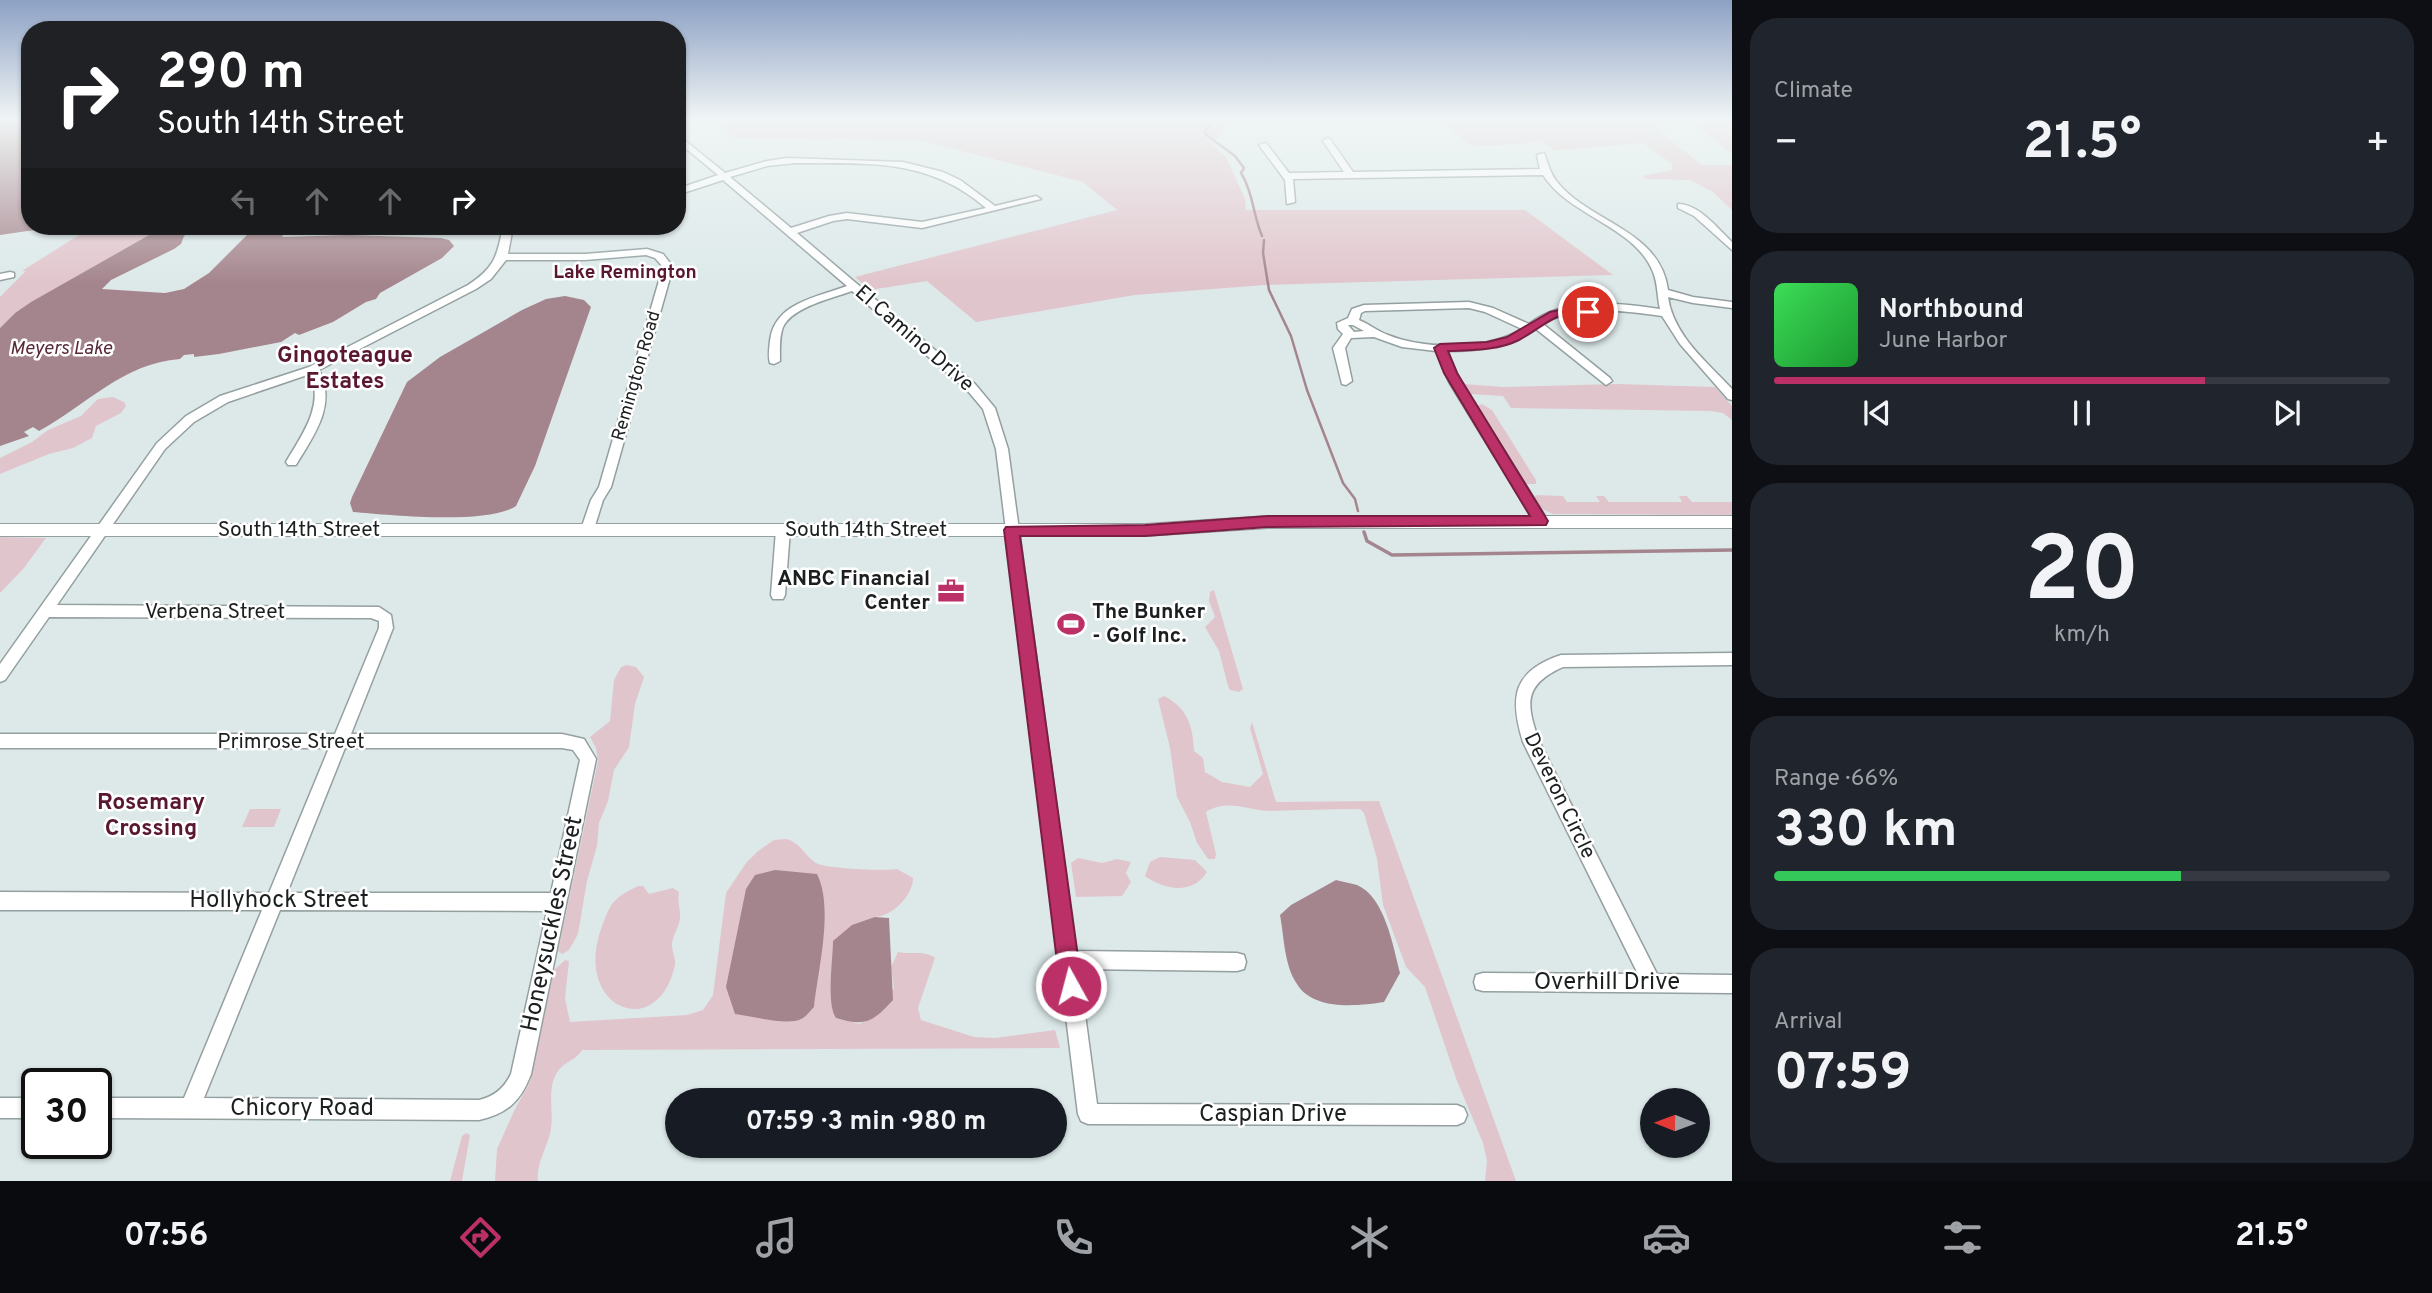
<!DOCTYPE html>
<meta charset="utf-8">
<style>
:root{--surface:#171b24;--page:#20242c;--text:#f1f3f6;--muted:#9ea1a6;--line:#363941;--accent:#bb3067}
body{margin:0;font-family:Overpass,sans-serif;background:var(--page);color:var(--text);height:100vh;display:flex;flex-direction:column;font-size:26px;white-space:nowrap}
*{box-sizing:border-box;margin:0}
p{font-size:23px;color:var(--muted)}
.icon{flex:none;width:38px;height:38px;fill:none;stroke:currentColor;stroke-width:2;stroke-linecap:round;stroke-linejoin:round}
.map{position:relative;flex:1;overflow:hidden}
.details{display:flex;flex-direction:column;gap:18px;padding:18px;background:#0d0f14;width:700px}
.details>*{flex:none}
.hud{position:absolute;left:21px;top:21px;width:665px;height:214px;border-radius:28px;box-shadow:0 2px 5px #0004;background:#202124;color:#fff;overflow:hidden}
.needle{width:46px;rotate:271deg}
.controls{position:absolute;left:1640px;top:1088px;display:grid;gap:14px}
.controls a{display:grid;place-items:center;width:70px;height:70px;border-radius:50%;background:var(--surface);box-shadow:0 2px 5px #0004;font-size:35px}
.speed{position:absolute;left:21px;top:1068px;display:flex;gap:14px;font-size:35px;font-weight:700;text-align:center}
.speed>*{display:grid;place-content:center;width:91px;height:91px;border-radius:50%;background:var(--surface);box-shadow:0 2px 5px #0004;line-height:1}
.speed .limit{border:4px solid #111;border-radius:10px;background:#fff;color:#111}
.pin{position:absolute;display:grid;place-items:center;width:60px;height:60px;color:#fff;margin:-30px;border:4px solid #fff;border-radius:50%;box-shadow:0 2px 7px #0007}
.me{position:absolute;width:77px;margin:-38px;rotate:353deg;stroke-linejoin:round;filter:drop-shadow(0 0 5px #0008)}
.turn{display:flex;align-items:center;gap:24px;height:147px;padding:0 21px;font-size:32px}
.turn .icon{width:91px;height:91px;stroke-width:2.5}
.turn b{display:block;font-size:49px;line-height:60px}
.lanes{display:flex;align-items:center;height:66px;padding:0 21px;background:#0003;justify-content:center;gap:35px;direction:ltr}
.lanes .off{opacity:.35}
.big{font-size:52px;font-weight:700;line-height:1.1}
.details .card{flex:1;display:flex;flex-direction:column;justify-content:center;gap:10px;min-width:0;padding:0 24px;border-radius:28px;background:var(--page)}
.details .dial{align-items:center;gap:0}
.dial b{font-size:91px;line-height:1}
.song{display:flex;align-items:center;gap:21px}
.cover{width:84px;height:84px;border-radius:10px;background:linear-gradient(135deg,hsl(130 70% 55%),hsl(130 70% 35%))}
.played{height:7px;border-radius:4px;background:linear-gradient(90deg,var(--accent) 70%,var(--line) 70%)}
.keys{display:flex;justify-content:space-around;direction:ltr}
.heat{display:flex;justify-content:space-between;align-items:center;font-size:38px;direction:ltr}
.charge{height:10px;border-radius:5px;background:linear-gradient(90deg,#34c759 66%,var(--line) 0)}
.trip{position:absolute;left:665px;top:1088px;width:402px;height:70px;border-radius:35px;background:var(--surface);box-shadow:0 2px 5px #0004;font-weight:700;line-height:70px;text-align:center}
.dock{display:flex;height:112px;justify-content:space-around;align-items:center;background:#090b0e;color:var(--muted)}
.dock .icon{width:49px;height:49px}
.dock .selected{color:var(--accent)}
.dock b{font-size:32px;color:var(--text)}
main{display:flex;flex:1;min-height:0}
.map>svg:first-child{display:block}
</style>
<main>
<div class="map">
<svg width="1732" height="1181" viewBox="0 0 1732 1181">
<rect width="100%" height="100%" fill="#dde9e9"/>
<path fill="#e1c5cc" d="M708,118H1234L1224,128L1219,139H1206L1226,157L1245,199L1246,210H1525L1613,275L1265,285L1135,295L976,322L927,281L870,290L855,277L1117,210L1083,182L919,140L735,138Z
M1418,118H1732V154C1708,136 1689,110 1657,125L1660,132L1702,165H1732V210L1713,192L1690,180L1646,179L1642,176L1672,170V164L1643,143L1560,150H1554L1539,140L1523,144L1472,146L1447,127L1428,124Z
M93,226H165L31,302L15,313L0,328V297L26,271H22Z
M1463,384L1503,387L1617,384L1715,387L1732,406V420L1723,413L1711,411L1511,408L1503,396L1469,394Z
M113,397L124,402L126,406L121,413L96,426L92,438L73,448L49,454L0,474V458L32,442L48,430L81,416L98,399Z
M1482,404L1492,410L1536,480V484H1525L1477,406Z
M1537,495L1563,496L1567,502H1600L1596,496H1604L1609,502H1682L1679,496H1687L1692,502H1732V515L1553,514L1542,509L1534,497Z
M0,537L46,538L24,568L0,593Z
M1214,590L1243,689L1239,692L1230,690L1228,686L1219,651L1205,627L1215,617L1209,601L1210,592Z
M627,665L636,667L644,677L635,704L629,747L614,770L608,801L599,823L597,846L587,881L578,934L569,950L562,954L558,951L598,761L596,748L590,737L610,721L614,680L621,667Z
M1164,696C1187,708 1193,725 1194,751L1203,758L1205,772L1222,782L1250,787L1263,774L1250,728L1252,722L1276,802L1379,801L1516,1181H1485L1487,1161L1483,1143L1457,1081L1425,987L1406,967L1383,905L1377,859L1364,813L1360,809C1330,809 1301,810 1271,811C1249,811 1228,798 1206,812L1216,854L1215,859H1208L1197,843L1190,822L1177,797L1170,748L1158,699Z
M250,809H281L274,827H242Z
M786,839C801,843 804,855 816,863C825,869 885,871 897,869L913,878C913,895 893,916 875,917L836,1018L860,1024L894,988L891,967L898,952C911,955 924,950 935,958L918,1008L921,1020L974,1037L995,1038L1055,1030L1060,1048L582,1050C577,1060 565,1061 558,1071C546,1089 554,1109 551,1129C548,1147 536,1162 538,1181H495L497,1149L514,1111L530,1082L554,970L565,960L569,961L565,998L570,1022L687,1015L703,1010L713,995L726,893L746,863L758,851L774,840Z
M1160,857L1195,860L1207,872C1193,895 1164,890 1145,876L1150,862Z
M1078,858L1102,863L1117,859L1131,862L1126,873L1131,882L1122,896L1076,897L1071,863Z
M638,886H643L649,894L673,888L679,892C677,902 681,910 680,919C679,927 673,935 672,944C672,952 676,959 675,965C658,1043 573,1009 601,929C611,902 612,899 638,886Z
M466,1133L470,1135L462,1181H450L462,1136Z"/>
<path fill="#a5858d" d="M0,118H30V226H47L41,229L0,235Z
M165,226H199L184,236L181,244L174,249L111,280L102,289L165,293L184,289L209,273L256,226H289L282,237L349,235L441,238L449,240L454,246L442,258L380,293L376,299L366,302L333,322L299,335L295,333L281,342L219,354L194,357V354L184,355L180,359C123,363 87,405 39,431L33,427L24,432L29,436L0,446V328L15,313L31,302Z
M565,296L584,300L591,307L535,466L516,506C488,525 389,515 353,512L350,503L352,497L407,382L440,357L522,310L546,299Z
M775,870L817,874C834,908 818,969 814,1007C810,1011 806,1017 801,1019C787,1026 752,1016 735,1014L726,987L746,889L755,875Z
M1336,880C1342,882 1351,883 1357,885C1385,897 1393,946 1400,973L1384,1002C1358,1006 1313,1011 1297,984C1284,965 1284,936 1280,915L1291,905Z
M875,917L889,918L893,1000C873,1022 865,1027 836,1018C826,1004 833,959 833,941L852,925Z"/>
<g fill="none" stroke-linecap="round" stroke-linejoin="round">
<path stroke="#a5858d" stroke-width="2.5" d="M1217,118L1206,129L1205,134L1235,156L1244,168L1241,173C1253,192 1253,215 1262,236
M1264,240L1263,253L1269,290L1291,336L1307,390L1343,483L1355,499L1358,511"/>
<path stroke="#a5858d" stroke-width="3.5" d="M1364,532L1367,541L1392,555L1732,550"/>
<defs>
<path id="minor" d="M677,134L725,173L767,161L787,158L903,162L943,172L960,180L995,206L1036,196L1041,199L922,228L847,219L833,221L797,233L975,384L995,408L1008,449L1076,951L1237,953L1244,955L1246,962L1244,969L1237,971L1079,969L1097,1104L1457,1105L1464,1108L1467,1115L1464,1122L1457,1125L1088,1124L1081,1121L1078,1114L996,449L983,409L967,390L852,291C833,298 792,307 783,327C779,337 780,350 780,361L774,364L770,363C768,357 769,349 770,341C774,303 817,297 847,286L723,180L677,195V189L718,175L677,141ZM795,163C867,164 927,157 986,208L922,222L847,213L829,216L791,228L730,177L767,166Z
M1327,138L1330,139L1353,172L1540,169L1537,155L1544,153C1548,163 1550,174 1558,183C1591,223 1660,230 1668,290L1693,297L1732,302V308L1693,303L1668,297C1673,335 1707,362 1732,389V400L1728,399L1680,344L1662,316C1623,311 1578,303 1543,324L1610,378L1612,381L1606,385L1536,329C1509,347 1480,351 1447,351L1461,382L1548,521L1541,526L1536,524L1449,382L1436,351L1402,347L1374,337L1351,338L1345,348L1352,381L1346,385L1342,384L1333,348L1343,334L1338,329L1337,323L1348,318L1352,309L1364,305L1469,302L1493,308L1529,324C1565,296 1617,303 1660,309C1657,296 1658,284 1653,272C1635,226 1570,217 1543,175L1293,179L1295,202L1287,204L1285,180L1259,145L1266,143L1289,173L1344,172L1323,141ZM1469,308L1485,312L1522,329C1488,350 1424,350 1388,335C1377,331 1369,324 1359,320L1361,313L1365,311ZM1348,325H1353L1364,331L1354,332Z
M1678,204C1699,204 1717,228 1732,242V250L1694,216L1678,208Z
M503,226H513L508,254H585L647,249L663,254L673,267L611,487L603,500L593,532H583L581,529L591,500L599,487L663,267L655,258L646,255L585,260H506L491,279L476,289L319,370C337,405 314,435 296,465H288L286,462C301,436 325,405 310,374L228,402L194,422L165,449L57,605L379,607L391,615L393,628L351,734H562L584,739L596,759L531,1074C521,1101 507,1114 479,1120L96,1118V1098H184L262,910H0V892L269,893L329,748H0V734H335L379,628V621L371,618L49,617L5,680L0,682V664L157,443L186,416L220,396L309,367L468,285C495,267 497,257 503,226ZM345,748H562L573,750L580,760L551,893H287ZM280,910L547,911L511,1074C504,1088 495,1096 479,1100L204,1098Z
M10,272L14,273V277L0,280V274Z
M783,525L790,530L785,595L783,599H773L771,595L776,530Z
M1732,653V665L1563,667C1523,685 1526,704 1539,741L1657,974L1732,975V993L1483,991L1476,989L1474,982L1476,975L1483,973L1638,974L1523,742C1509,697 1513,671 1561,655Z
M0,1098H37V1118H0Z"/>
<path id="major" d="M1268,516H1732V528H1268L1145,536H0V524H1145Z"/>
</defs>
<use href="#minor" stroke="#949fa0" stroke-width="3"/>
<use href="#major" stroke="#949fa0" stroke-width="2"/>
<use href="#minor" fill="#fff" fill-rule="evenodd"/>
<use href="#major" fill="#fff" fill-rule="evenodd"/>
</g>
<linearGradient id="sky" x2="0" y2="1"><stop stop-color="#8da1c4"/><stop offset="0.42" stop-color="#f0f5f5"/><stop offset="1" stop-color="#f0f5f5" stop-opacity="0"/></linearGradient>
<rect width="1732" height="283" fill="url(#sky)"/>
<path fill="#bb3067" stroke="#7a1f43" stroke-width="2" d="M1576,306L1594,312C1586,318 1569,313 1557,317C1544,323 1532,333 1519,340C1497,351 1471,350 1448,351L1457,373L1548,521L1546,525L1268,527L1145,536H1020L1082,986L1079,994L1071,997L1064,994L1060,986L1004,530L1006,527L1145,525L1268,516H1530L1444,373L1434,348L1440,344L1487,342L1507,337L1550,312Z"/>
<defs>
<symbol id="office-bare" viewBox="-9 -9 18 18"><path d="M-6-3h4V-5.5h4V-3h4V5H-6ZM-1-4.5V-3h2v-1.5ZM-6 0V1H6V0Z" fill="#bb3067" stroke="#fff" stroke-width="2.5" paint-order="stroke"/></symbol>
<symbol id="stadium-bare" viewBox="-9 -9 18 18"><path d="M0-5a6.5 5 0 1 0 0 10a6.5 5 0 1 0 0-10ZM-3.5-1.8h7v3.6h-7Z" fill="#bb3067" stroke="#fff" stroke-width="2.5" paint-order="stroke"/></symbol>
</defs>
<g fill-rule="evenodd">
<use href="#office-bare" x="932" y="572" width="38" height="38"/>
<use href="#stadium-bare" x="1052" y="605" width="38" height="38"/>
</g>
<g text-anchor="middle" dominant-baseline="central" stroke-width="5" stroke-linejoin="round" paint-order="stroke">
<g font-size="18" fill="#1b1f1f" stroke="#fff">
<text transform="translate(637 376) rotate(-74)">Remington Road</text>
</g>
<g font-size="19" font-weight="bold" fill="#5a1730" stroke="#fff">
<text x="625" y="273">Lake Remington</text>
</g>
<g font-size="19" font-style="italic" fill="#582937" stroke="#fff">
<text x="61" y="349">Meyers Lake</text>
</g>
<g font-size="21" fill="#1b1f1f" stroke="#fff">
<text transform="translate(914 339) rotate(41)">El Camino Drive</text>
<text x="299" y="530">South 14th Street</text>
<text x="866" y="530">South 14th Street</text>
<text x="215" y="612">Verbena Street</text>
<text x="291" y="742">Primrose Street</text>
<text transform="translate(1559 796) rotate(64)">Deveron Circle</text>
</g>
<g font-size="21" font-weight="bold" fill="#1b1f1f" stroke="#fff" text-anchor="end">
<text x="930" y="579">ANBC Financial<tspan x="930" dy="24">Center</tspan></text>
<text x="1092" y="612" text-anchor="start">The Bunker<tspan x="1092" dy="24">- Golf Inc.</tspan></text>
</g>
<g font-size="23" font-weight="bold" fill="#5a1730" stroke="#fff">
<text x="345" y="356">Gingoteague<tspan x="345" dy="26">Estates</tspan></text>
<text x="151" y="803">Rosemary<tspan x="151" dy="26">Crossing</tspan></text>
</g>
<g font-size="24" fill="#1b1f1f" stroke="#fff">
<text x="279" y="901">Hollyhock Street</text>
<text transform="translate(553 924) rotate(-78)">Honeysuckles Street</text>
<text x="1607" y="983">Overhill Drive</text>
<text x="302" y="1109">Chicory Road</text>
<text x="1273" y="1115">Caspian Drive</text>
</g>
</g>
</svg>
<div class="controls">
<a><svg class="needle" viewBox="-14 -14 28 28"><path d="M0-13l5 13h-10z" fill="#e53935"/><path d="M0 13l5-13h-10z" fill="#9ea1a6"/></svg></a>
</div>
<div class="speed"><div class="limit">30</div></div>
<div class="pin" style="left:1588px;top:312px;background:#d93025"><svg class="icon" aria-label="arrive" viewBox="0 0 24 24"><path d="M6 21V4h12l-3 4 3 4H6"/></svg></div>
<svg class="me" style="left:1071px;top:986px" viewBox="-20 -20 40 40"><circle r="17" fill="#bb3067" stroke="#fff" stroke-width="3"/><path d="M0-11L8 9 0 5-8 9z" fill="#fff"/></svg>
<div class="trip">07:59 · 3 min · 980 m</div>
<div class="hud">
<div class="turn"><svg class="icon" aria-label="right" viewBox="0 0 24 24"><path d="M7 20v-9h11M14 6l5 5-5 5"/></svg><div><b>290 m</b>South 14th Street</div></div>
<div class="lanes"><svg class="icon off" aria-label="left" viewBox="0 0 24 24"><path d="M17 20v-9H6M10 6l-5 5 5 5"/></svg><svg class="icon off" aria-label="ahead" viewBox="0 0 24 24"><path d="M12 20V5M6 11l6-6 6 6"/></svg><svg class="icon off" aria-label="ahead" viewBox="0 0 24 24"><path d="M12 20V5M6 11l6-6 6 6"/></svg><svg class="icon" aria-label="right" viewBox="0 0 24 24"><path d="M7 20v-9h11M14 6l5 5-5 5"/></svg></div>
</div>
</div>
<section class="details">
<div class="card"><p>Climate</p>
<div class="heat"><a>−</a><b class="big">21.5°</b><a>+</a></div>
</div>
<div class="card">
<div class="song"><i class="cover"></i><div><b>Northbound</b><p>June Harbor</p></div></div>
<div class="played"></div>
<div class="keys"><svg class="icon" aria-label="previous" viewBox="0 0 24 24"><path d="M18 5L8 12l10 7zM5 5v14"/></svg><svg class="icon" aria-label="pause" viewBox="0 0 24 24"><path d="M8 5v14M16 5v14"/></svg><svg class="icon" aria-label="next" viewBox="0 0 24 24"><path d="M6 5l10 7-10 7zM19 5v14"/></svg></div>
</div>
<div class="card dial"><b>20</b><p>km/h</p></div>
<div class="card"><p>Range · 66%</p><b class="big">330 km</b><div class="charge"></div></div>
<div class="card"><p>Arrival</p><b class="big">07:59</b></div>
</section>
</main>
<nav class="dock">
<b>07:56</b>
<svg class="icon selected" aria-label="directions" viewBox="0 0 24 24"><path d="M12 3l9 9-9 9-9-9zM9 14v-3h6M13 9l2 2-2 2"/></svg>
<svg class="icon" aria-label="music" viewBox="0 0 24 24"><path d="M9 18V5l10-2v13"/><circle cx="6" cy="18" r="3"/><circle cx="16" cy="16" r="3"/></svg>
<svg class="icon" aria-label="phone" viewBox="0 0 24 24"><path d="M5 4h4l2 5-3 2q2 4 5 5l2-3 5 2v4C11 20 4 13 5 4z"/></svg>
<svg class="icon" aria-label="climate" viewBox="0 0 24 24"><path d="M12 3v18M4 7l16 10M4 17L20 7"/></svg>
<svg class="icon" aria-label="car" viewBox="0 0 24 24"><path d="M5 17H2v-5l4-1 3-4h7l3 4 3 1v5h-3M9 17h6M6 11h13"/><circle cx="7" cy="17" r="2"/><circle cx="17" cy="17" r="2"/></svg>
<svg class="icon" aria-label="filters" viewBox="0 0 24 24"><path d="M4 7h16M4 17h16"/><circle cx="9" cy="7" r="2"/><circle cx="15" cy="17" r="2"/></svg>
<b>21.5°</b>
</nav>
